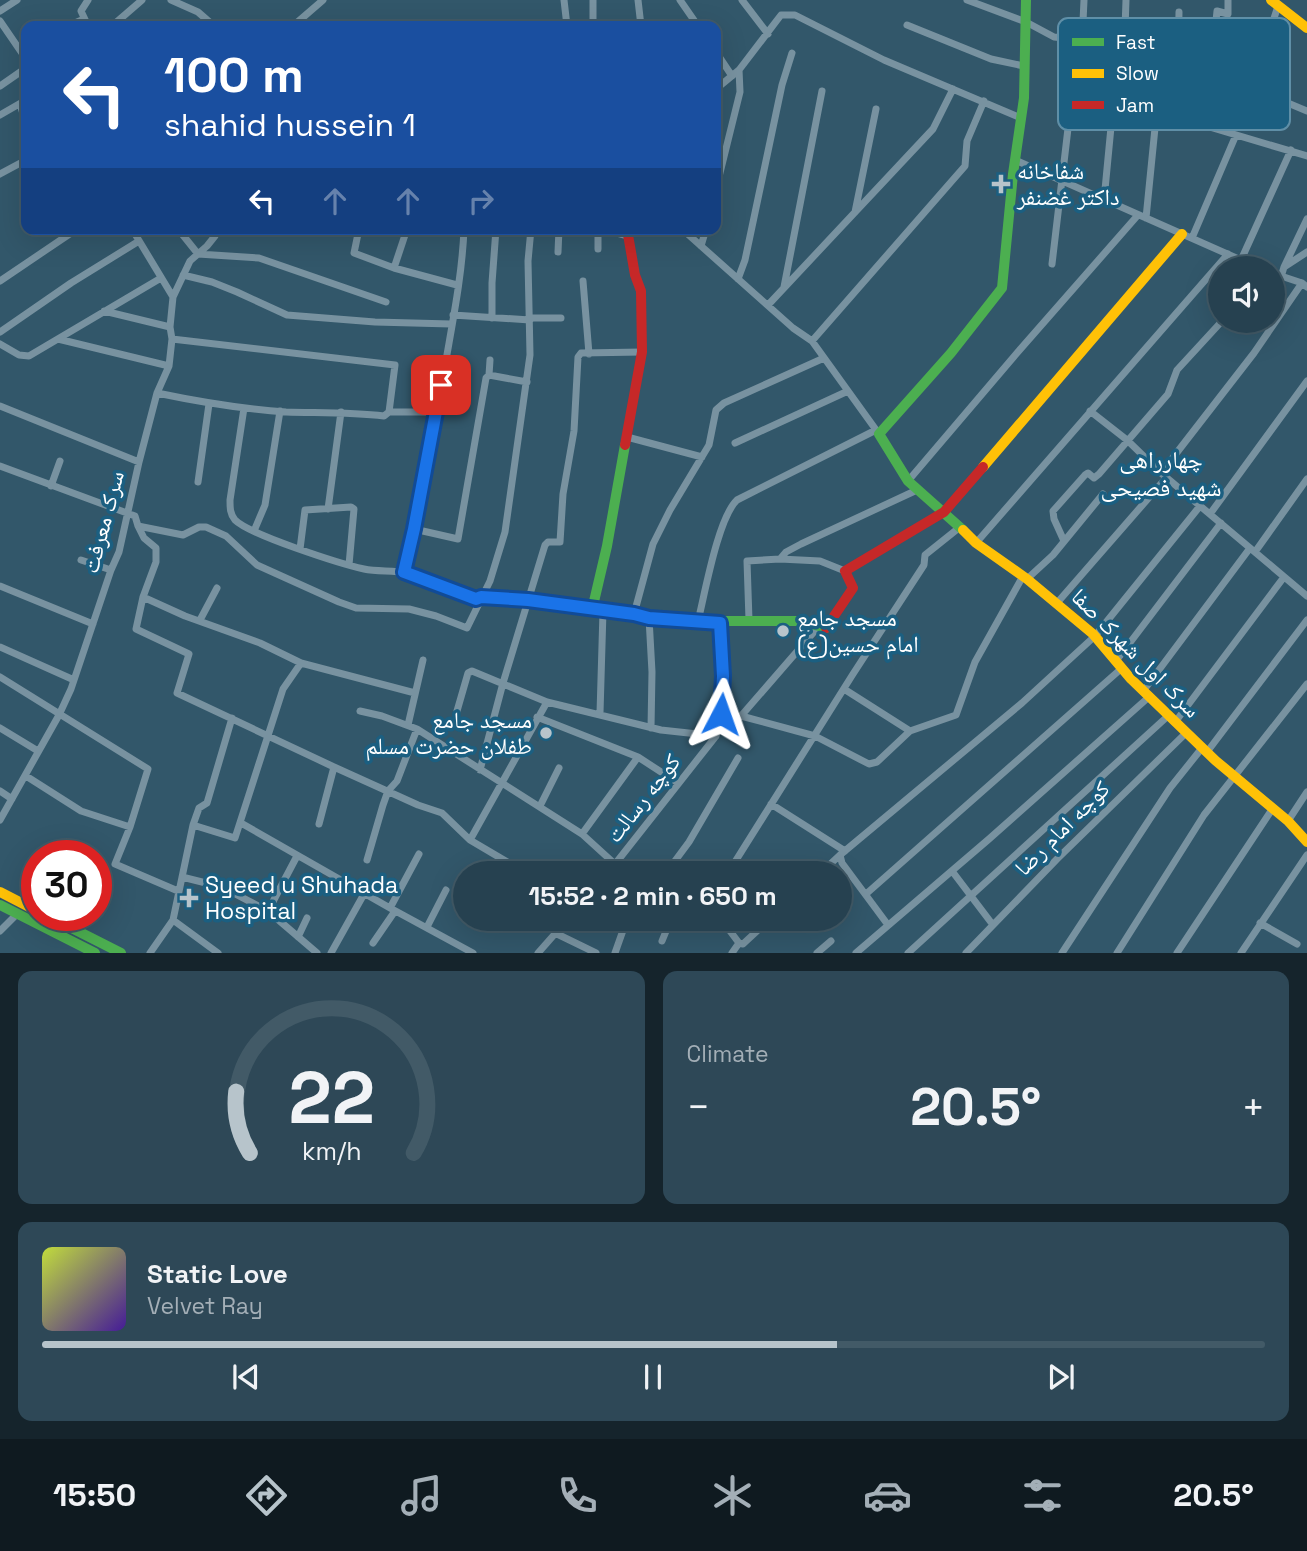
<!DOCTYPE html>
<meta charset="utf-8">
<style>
:root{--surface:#264150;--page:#2e4857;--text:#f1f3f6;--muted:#a4afb7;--line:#425a67;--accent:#b7c4cb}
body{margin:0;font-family:"Space Grotesk","Noto Naskh Arabic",sans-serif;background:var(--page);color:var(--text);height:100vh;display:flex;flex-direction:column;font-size:26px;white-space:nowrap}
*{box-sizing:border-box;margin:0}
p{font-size:23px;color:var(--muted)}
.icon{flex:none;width:38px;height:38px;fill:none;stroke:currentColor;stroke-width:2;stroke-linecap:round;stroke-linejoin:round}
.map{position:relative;height:953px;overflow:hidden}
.details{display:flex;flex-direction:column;gap:18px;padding:18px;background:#15242c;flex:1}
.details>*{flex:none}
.banner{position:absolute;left:21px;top:21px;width:700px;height:214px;border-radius:14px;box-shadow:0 7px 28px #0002,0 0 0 2px var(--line);background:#1a4fa0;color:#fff;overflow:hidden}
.tools{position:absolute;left:1208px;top:256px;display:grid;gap:14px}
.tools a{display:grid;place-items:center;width:77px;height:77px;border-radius:50%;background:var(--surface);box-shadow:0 7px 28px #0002,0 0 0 2px var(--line);font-size:35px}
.speed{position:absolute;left:21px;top:840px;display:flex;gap:14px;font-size:35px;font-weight:700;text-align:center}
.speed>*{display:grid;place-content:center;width:91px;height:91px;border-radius:50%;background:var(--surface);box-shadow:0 7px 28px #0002,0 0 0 2px var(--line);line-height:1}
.speed .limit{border:10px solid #d22;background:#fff;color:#111}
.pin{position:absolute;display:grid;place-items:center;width:60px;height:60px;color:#fff;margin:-30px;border-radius:14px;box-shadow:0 4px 10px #0006}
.me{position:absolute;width:77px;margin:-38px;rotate:4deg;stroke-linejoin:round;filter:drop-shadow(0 0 5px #0008)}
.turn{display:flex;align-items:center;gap:24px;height:147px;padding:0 28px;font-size:32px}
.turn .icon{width:91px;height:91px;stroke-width:2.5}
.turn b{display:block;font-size:49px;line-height:60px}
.lanes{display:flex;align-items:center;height:66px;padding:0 28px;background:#0003;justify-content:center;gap:35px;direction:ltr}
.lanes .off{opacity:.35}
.big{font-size:52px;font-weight:600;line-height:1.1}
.details .tile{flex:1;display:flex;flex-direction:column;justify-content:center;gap:10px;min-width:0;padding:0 24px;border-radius:14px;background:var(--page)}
.details .dial{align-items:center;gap:0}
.dial svg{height:182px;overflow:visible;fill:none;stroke:var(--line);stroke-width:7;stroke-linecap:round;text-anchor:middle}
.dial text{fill:var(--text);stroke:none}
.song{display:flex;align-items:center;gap:21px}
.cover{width:84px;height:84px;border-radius:10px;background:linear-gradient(135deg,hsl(70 70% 55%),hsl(260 70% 35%))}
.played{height:7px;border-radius:4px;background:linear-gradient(90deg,var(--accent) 65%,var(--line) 65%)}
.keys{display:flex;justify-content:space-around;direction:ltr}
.heat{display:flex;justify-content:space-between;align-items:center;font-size:38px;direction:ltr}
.details .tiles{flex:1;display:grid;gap:18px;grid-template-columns:1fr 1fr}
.tile:last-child{grid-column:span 2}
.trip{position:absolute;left:453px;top:861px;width:399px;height:70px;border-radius:35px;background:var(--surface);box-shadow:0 7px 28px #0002,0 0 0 2px var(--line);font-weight:600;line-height:70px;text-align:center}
.menu{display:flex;height:112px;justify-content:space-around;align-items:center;background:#0f1a20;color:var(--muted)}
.menu .icon{width:49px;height:49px}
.menu .active{color:var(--accent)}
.menu b{font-size:32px;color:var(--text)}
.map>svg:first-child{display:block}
</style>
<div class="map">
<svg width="1307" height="953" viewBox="0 0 1307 953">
<rect width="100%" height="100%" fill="#32576a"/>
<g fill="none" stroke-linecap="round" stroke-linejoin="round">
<path stroke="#7892a0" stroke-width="7" d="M171,0L198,12L214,26
M564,0L567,26
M638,0L641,26
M680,0L698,26
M742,0L768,34
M967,0L1026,22L1054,37L1075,39L1150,66L1264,93L1307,111
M0,11L17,0
M0,21L26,59
M907,25L991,59L1024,66
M68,26L84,19
M88,26L81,11L88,0
M112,26L142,0
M293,26L323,0
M593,26V0
M1214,40L1217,11L1228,14V0
M1082,43L1084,0
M716,52L732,76
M1263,52L1278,6
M1124,57L1126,0
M1178,72L1179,12
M0,86L26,68
M716,89L739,70L781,15H795L884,60L1021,118
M20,104L26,124
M1156,111L1307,156
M0,115L26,100
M1015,160L1259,268
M0,174L26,160
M716,189L740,92L739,70
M1104,200L1118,54
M855,212L876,109
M1146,218L1161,68
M132,229L173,297
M178,229L198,254L259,258L386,302
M359,229L354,253L394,268L457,285
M602,229L628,236
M682,229L793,328L812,341L879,434
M1192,238L1236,135
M701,246L706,229
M598,249V229
M558,252L559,229
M1241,260L1291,150
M1052,264L1069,120L1075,39
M1284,267L1307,219
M394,268L407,229
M1272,273L1302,283L1307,287
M183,275L212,282L237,292L287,315L375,322L451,324
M1281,277L1284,267L1307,252
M738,279L745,260L782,85L792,53
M0,281L77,229
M583,281L589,354
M784,287L822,91
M768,305L933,129L953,89
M104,311L170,327
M453,315L530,320
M492,318V283L496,229
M530,318H561
M0,332L71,283L139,241
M58,339L169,366
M172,339L395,365L389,412
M812,341L965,166L967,141L984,101
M0,344L19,355L29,356L161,278
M489,375L490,360
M157,393C200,402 242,409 286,412C319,413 351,412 384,416L389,412H436
M0,406L139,462
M244,408L230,500C230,508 230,514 235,520C250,535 341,564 364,569C378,572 393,570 406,573C420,576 469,600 476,599C514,596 553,604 592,610
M1090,411L1127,440L1161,473L1307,596
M627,437L702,457
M735,443L848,391
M0,466L135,516L138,526L183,535L199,527H206L226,536L257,565L339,602L356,608L409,609L436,616L467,628L490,581L505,532L530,355L528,261L531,229
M1161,473L1254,353L1302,283
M908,481L1017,353L1138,215
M198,482L209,404
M51,486L60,461
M328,509L341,412
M1210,514L1307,381
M138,526L144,538L156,548V562L143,597L136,629L189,654L177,693L334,767L418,805L442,813L470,840L526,873
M414,529L458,539L486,378L489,375L527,382
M254,531L265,505L280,411
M1064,541L1054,519L1053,511L1085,475L1088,473L1094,478L1099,474L1168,394L1177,370L1223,320
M976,543L1228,254
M300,549L305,510L351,507L354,509L349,565
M1255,552L1307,479
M780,559L786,552L801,544L917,490
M81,560L111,570
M404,573C419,508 431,443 443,378C451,329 462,279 464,229
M1027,579L1053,555L1103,494
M0,586L93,624
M143,597L185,616L260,643L301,663L415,693
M1057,603L1166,478
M634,614L653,544L670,510L709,445L716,410L724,403L824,358
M649,618L652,672L651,728
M200,620L217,588
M749,620L747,561L780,559L820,561L845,571
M698,621C705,593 718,518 737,500L876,430
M0,647L74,680
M1116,661L1221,523
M0,677L148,769L130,827L115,864L178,891
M844,689L910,731
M1144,690L1250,548
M360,711L382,716L417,729L582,834L616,865
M457,711L468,673L472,671L547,702L661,730L716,736
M600,713L603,611
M741,716L815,736L869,764L877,762L910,731L956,715L975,662L1023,576
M537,717L638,757L678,783
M1176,721L1284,577
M408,725L423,660
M0,728L38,751
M718,729L723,676L720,623
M1207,752L1307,620
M480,770L503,683L545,545L548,542H560L563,494L574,431L578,357L581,353L642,352
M26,776L81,811L130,827
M0,791L12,799
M771,804L845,851
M540,806L559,768
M0,820L59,715L71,689L111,570L119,552L139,462L157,393L169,366L172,339L170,327L173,297L190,261L207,246L215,236L216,229
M1288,821L1307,792
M241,823L390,908L473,953
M319,824L334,767
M193,825L235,838L283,689L301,663
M582,834L638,757
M470,840L547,702
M367,860L383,805L388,791L397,781L417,729
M617,862L633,873
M952,871L993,925
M608,873L716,736L718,729L741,716L820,625
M666,873L689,842L738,758
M728,873L853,674L924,565L925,555L960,527
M813,873L820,868H826L840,855
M182,877L222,887L268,911L317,953
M866,894L1122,668
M390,908L419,854
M268,911L297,856
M721,919L739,943
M173,920L218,953
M1260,923L1297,944
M888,925L842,863L840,855L1022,703L1095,636L1200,506
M427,927L446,890
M0,931L17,914
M555,933L596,953
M298,937L307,918
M662,941L671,919
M373,943L395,911
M150,953L173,920L193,825L199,808L207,803L232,718
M331,953L364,894
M538,953L568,919
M615,953L627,919
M732,953L739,943L743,944L770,919
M817,953L831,941
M856,953L989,839L1150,696
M908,953L1169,715
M966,953L1057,859L1187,732
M1062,953L1170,788L1202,748
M1117,953L1204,815L1307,684
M1177,953L1273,808
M1241,953L1307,855"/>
<path stroke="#4caf50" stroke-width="10" d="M625,445L607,546L592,610L679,621H800L826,628
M963,530L908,481L879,434L951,353L1002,288L1013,174L1024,98L1026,0
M0,905L95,953
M46,915L121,953"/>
<path stroke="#ffc107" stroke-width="10" d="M1271,0L1307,28
M983,467L1182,234
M963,530L976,543L1027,579L1093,634L1131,679L1216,761L1288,821L1307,842
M0,892L37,911"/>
<path stroke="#c62828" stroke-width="10" d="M625,445L642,352L641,291L635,275L627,229
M826,628L853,588L845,571L944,512L983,467"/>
</g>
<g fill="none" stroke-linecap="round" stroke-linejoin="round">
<defs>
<path id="route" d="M441,385L414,529L404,572L476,599L481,597L528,600L634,614L649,618L720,623L723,676L721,714"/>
</defs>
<use href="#route" stroke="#114b97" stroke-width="18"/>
<use href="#route" stroke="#1a73e8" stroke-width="12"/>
</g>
<g fill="#b7c4cb" stroke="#1b5f81" stroke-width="2.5">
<path d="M997.5 173.5h7v7h7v7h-7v7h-7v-7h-7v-7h7z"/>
<circle cx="783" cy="631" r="7"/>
<circle cx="546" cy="733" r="7"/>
<path d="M185.5 887.5h7v7h7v7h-7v7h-7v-7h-7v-7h7z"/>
</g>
<g text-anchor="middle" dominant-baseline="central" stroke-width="7" stroke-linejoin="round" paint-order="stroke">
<g font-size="23" fill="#fff" stroke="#1b5f81" text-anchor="start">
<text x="1017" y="171">شفاخانه<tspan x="1017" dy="26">داکتر غضنفر</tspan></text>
<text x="797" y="618">مسجد جامع<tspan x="797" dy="26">امام حسین(ع)</tspan></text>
<text x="532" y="720" text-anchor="end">مسجد جامع<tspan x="532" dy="26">طفلان حضرت مسلم</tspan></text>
<text x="205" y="885">Syeed u Shuhada<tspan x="205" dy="26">Hospital</tspan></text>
</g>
<g font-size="23" fill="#fff" stroke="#1b5f81">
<text transform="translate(103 522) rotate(-75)">سرک معرفت</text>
<text transform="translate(1136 653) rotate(45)">سرک اول شهرک صفا</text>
<text transform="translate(643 798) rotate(-52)">کوچه رسالت</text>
<text transform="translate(1062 828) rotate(-45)">کوچه امام رضا</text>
</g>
<g font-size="24" fill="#fff" stroke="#1b5f81">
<text x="1161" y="459">چهارراهی<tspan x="1161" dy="28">شهید فصیحی</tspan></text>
</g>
</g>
<rect x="1058" y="18" width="232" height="112" rx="10" fill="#1b5f81" stroke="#5f8fa7" stroke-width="2"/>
<rect x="1072" y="38" width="32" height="8" fill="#4caf50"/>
<rect x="1072" y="69" width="32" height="9" fill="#ffc107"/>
<rect x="1072" y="101" width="32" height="8" fill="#c62828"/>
<g font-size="19" fill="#fff">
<text x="1116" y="49">Fast</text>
<text x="1116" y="80">Slow</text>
<text x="1116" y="112">Jam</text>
</g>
</svg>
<div class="tools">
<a><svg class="icon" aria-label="sound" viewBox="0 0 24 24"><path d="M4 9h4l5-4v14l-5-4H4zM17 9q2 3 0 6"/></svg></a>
</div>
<div class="speed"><div class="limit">30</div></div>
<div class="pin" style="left:441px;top:385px;background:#d93025"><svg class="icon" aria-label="arrive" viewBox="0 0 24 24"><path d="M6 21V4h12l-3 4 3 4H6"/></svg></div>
<svg class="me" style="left:721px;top:714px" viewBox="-20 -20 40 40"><path d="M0-17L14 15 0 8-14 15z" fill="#1a73e8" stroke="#fff" stroke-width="4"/></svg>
<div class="trip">15:52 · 2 min · 650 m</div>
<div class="banner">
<div class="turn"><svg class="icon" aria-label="left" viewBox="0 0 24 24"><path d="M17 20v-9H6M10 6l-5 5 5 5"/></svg><div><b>100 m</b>shahid hussein 1</div></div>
<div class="lanes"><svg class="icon" aria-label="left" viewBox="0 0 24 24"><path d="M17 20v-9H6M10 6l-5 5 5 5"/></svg><svg class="icon off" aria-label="ahead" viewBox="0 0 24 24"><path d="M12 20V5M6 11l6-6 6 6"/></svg><svg class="icon off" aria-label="ahead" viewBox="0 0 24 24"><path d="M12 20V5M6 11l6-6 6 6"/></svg><svg class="icon off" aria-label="right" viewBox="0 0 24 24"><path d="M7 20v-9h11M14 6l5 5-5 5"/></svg></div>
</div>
</div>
<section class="details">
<div class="tiles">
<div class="tile dial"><svg viewBox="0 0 100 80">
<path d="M14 69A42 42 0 1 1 86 69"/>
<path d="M14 69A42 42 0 0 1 8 42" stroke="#b7c4cb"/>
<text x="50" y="56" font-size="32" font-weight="700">22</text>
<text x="50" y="72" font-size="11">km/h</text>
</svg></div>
<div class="tile"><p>Climate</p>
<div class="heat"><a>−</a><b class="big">20.5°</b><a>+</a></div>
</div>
<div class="tile">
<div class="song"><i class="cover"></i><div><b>Static Love</b><p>Velvet Ray</p></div></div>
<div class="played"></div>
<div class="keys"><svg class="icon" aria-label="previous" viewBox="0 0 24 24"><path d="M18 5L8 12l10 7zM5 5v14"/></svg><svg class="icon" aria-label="pause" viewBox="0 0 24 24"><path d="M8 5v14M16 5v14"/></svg><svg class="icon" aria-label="next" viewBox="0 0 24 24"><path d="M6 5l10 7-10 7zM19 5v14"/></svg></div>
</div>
</div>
</section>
<nav class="menu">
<b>15:50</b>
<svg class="icon active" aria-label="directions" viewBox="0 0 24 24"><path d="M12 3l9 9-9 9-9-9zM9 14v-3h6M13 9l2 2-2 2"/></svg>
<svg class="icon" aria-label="music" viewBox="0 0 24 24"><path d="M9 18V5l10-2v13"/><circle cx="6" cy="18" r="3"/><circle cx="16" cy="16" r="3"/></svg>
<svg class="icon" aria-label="phone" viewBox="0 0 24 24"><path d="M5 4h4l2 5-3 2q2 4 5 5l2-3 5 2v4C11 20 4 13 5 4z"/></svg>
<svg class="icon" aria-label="climate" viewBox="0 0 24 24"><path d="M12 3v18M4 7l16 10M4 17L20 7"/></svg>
<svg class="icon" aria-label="car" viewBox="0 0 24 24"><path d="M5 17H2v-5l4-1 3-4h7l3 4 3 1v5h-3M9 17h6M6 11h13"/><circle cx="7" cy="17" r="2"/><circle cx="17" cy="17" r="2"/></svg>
<svg class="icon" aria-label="filters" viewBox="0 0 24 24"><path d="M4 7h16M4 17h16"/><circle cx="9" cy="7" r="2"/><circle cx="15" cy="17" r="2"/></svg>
<b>20.5°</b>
</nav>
